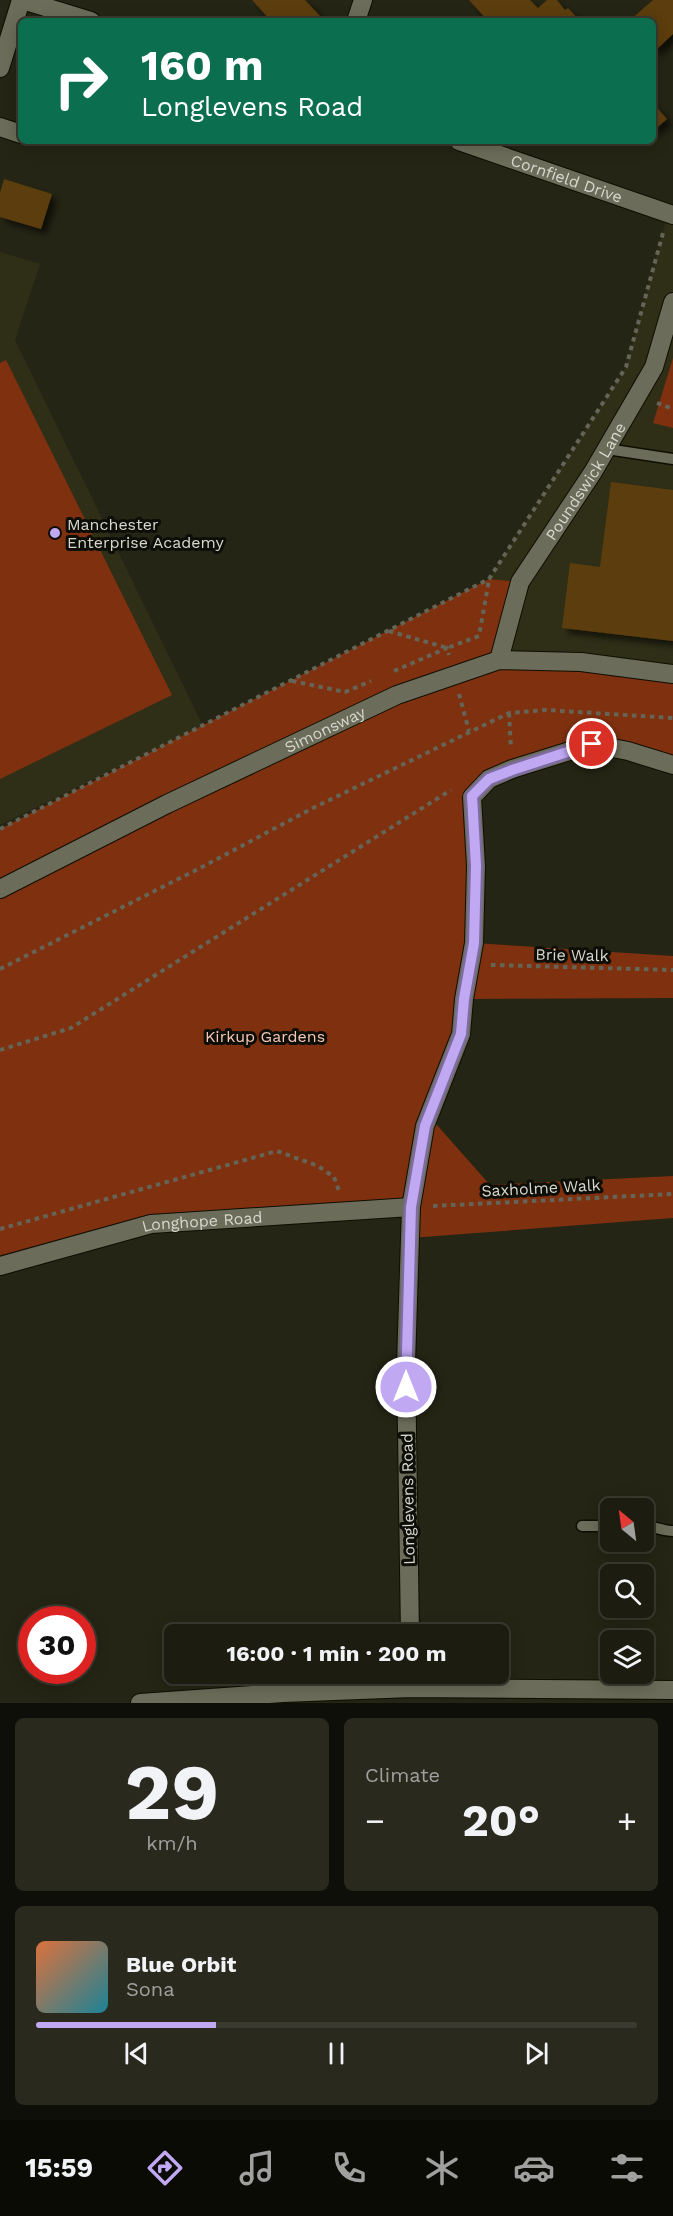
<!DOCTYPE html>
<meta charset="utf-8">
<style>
:root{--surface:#1c1c10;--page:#29291e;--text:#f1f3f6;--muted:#a0a19f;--line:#3a3a30;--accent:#c0a8f3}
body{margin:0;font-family:"Work Sans",sans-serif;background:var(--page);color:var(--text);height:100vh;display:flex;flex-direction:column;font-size:22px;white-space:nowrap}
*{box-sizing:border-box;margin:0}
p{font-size:20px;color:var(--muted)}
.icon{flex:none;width:33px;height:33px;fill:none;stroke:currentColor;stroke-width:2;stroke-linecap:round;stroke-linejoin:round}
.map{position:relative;height:1703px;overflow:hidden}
.sheet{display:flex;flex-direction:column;gap:15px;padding:15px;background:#0f0f09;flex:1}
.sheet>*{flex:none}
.guide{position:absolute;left:18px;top:18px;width:638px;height:126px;border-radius:9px;box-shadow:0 3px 15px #0003,0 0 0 2px var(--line);background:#0b6e4f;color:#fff;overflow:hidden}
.needle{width:39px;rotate:331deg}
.controls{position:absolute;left:600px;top:1498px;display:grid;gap:12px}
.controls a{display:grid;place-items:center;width:54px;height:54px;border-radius:9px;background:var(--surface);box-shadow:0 3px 15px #0003,0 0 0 2px var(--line);font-size:30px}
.speed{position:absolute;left:18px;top:1606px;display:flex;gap:12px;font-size:30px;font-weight:700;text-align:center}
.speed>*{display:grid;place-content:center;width:78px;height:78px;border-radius:50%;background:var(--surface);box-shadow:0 3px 15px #0003,0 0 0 2px var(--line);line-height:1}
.speed .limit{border:9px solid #d22;background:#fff;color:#111}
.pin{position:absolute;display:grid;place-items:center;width:51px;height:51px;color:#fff;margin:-26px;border:3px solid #fff;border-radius:50%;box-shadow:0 2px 6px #0007}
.me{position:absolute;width:66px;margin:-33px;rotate:0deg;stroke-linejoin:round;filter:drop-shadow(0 0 4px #0008)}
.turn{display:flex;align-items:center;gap:21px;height:126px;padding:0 24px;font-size:27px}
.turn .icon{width:78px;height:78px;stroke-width:2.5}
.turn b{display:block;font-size:42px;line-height:51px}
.big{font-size:45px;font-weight:700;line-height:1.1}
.sheet .card{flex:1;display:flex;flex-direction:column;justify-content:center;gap:9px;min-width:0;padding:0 21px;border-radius:9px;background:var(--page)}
.sheet .dial{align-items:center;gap:0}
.dial b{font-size:78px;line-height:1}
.song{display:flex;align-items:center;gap:18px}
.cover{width:72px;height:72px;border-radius:9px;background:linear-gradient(135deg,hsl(20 70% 55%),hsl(190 70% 35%))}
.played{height:6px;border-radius:3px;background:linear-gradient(90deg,var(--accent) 30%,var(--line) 30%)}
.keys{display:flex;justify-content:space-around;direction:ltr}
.heat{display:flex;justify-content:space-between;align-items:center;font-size:33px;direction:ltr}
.sheet .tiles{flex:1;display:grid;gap:15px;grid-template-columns:1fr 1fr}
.card:last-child{grid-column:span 2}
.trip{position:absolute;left:164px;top:1624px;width:345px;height:60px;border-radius:9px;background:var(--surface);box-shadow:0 3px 15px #0003,0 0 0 2px var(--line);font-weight:700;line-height:60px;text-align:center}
.dock{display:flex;height:96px;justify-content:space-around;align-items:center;background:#0b0b06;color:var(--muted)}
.dock .icon{width:42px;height:42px}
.dock .current{color:var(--accent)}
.dock b{font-size:27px;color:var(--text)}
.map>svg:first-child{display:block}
</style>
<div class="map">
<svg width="673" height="1703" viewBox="0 0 673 1703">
<defs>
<filter id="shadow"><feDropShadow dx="5.5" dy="5.5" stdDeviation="3" flood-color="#0009"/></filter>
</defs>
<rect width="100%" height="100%" fill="#252515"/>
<path fill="#2f2f18" d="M668,213L673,216V674L499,660L520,582L489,579L626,367Z
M0,252L40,264L15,340L203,726L0,825Z"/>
<path fill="#7f300f" d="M673,358V428L653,423Z
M6,360L172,695L0,779V363Z
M489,579L520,582L499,660L673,674V765L592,744L512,769L472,797L474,943L673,956V998L464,999L429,1116L490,1185L673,1176V1218L410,1238L411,1207L151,1224L0,1266V829Z"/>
<path fill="#5b3d0d" filter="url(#shadow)" d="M252,0H305L321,17L317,21H271Z
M469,0H530L538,8L547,0H557L565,10L568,8L580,21H488Z
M653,0H673V34L655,51L652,48V21H629Z
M652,102L667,119L652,132Z
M4,179L52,194L41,229L0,217V193Z
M611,482L673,490V641L562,628L570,563L600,567Z"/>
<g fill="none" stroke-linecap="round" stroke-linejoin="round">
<defs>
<path id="lane" d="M607,449L673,459
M582,1526H610
M644,1526C654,1526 662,1531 673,1531"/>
<g id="street">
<path d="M22,0L91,21"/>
<path d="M356,21L363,0"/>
<path d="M0,68L21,0"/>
<path d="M0,127L21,134"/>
<path id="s1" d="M459,141L673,215"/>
<path id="s2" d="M0,1266L151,1224L411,1207"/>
<path d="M410,1635L406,1364L411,1207L425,1126L461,1034L464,999L474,943L476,866L472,797L489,779L512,769L592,744L628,751L673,765"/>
<path d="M140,1703L283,1693L411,1688L673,1690"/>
</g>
<g id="secondary">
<path id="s3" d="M499,660L520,582L593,472L654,367L673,302"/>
<path id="s4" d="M0,889L167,804L397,695L499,660L581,662L673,674"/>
</g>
</defs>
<use href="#lane" stroke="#0e0e02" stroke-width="13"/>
<use href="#street" stroke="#0e0e02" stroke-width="20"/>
<use href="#secondary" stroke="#0e0e02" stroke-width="20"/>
<path stroke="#656557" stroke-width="4" stroke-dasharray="4.5 4.5" stroke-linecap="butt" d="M657,403L673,409
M389,631L447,648L479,636L489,580
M394,671L447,648L449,655
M292,681L345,692L371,681
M459,694L469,731
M509,713L511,749
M0,829L489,579L626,367L663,233
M491,965L673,970
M0,969L204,866L313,808L509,713L546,710L673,718
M0,1050L71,1028L451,790
M433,1206L673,1194
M0,1229L277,1151L318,1166L334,1177L339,1191"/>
<use href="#lane" stroke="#6c6c5a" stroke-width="10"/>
<use href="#street" stroke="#6c6c5a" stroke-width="18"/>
<use href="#secondary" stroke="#6c6c5a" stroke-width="18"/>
</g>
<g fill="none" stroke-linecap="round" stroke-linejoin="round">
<defs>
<path id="route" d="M406,1387L411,1207L425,1126L461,1034L464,999L474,943L476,866L472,796L489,779L512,770L592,744"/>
</defs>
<use href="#route" stroke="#7d6d9e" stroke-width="15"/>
<use href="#route" stroke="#c0a8f3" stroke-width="10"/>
</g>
<circle fill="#c0a8f3" stroke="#0d0e07" stroke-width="2" cx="55" cy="533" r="6"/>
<g text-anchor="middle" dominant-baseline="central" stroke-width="6" stroke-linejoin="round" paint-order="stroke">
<g font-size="16" fill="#d7d7cd" stroke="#0d0e07">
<text stroke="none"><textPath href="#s1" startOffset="114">Cornfield Drive</textPath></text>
<text stroke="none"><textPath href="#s3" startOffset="201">Poundswick Lane</textPath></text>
<text stroke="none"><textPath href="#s4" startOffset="362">Simonsway</textPath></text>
<text transform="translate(572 955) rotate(1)">Brie Walk</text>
<text transform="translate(541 1188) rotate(-3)">Saxholme Walk</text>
<text stroke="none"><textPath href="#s2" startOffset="208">Longhope Road</textPath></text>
<text transform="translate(408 1499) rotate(-91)">Longlevens Road</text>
</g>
<g font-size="16" fill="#d7d7cd" stroke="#0d0e07" text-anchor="start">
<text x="67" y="524">Manchester<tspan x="67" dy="18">Enterprise Academy</tspan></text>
</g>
<g font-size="16" fill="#f7c6b4" stroke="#0d0e07">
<text x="265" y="1036">Kirkup Gardens</text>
</g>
</g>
</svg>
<div class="controls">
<a><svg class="needle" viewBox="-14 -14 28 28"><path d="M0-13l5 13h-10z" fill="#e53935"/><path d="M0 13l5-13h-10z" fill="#a0a19f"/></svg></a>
<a><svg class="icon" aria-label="search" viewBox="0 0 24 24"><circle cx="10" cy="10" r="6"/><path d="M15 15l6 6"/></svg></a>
<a><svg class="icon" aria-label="layers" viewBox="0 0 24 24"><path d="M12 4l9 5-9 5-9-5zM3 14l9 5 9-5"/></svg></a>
</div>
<div class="speed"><div class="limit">30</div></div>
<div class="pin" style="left:592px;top:744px;background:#d93025"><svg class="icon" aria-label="arrive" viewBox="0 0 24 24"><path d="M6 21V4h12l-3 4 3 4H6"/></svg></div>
<svg class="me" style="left:406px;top:1387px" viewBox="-20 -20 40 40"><circle r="17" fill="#c0a8f3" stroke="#fff" stroke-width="3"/><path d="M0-11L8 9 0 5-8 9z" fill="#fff"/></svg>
<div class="trip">16:00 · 1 min · 200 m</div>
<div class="guide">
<div class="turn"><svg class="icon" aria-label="right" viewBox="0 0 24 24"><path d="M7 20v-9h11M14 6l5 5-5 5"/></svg><div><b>160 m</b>Longlevens Road</div></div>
</div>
</div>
<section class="sheet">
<div class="tiles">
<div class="card dial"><b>29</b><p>km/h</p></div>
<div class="card"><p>Climate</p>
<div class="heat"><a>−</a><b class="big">20°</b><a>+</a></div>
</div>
<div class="card">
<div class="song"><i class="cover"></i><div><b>Blue Orbit</b><p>Sona</p></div></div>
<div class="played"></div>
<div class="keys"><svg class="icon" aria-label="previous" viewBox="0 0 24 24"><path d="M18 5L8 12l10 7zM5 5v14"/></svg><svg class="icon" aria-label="pause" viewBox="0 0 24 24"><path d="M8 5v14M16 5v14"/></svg><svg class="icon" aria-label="next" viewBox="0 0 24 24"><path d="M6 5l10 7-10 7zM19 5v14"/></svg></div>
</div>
</div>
</section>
<nav class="dock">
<b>15:59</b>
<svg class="icon current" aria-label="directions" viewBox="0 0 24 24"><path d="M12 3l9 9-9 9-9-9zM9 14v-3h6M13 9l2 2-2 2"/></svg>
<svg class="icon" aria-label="music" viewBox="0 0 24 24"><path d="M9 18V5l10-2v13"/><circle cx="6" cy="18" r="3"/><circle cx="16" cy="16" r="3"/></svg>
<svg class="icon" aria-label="phone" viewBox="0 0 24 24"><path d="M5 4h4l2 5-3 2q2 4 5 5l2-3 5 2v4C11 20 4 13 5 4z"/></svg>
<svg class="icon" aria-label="climate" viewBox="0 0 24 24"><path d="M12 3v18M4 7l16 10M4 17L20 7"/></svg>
<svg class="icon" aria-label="car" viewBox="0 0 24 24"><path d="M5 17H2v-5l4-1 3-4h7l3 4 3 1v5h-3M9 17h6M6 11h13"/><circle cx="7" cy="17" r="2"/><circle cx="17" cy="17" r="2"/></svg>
<svg class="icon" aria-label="filters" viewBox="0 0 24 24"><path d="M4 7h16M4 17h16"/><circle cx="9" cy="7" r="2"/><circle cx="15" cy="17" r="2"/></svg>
</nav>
